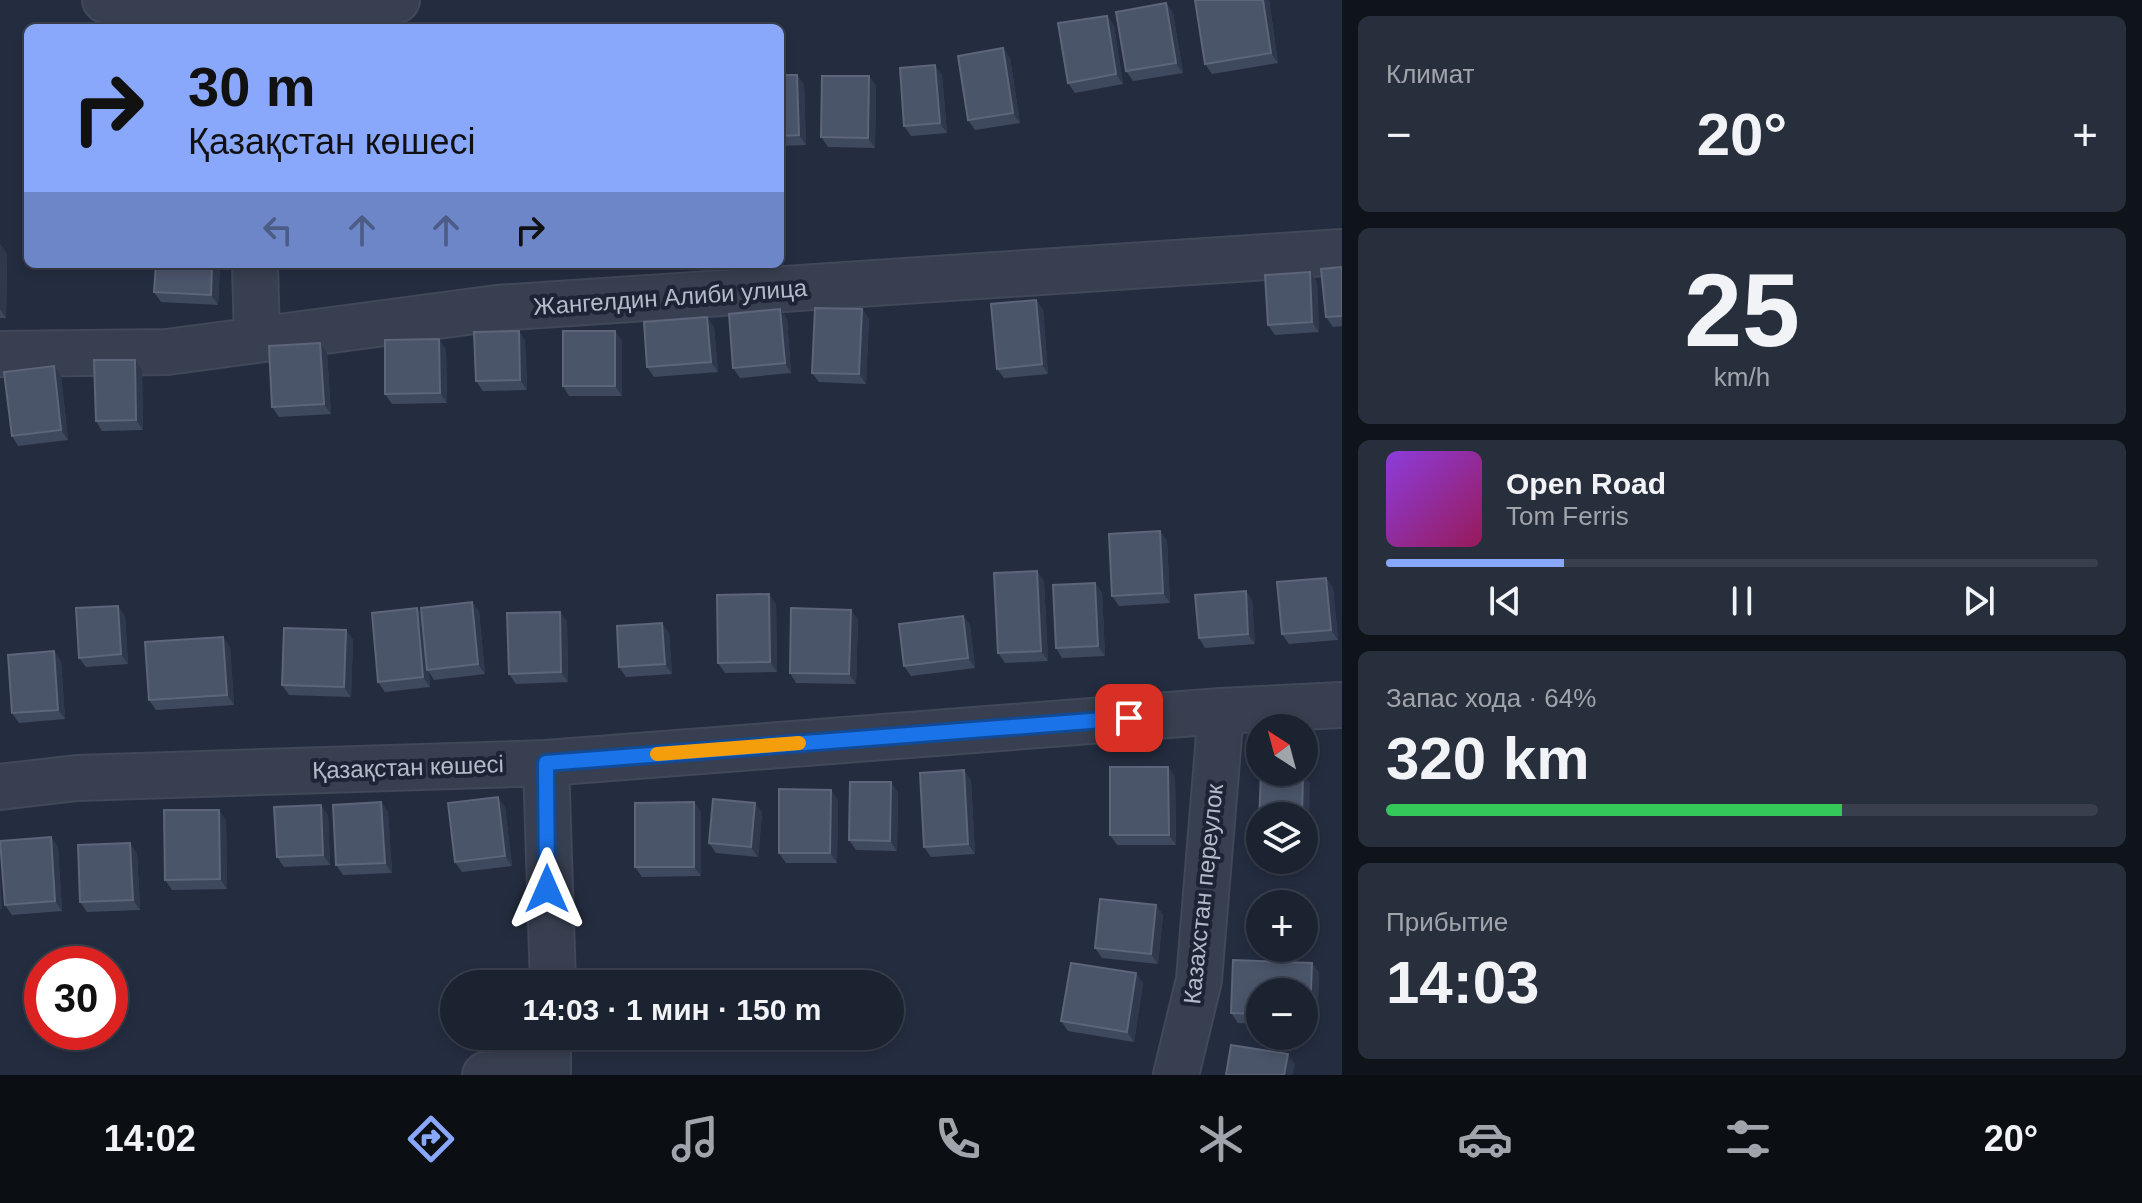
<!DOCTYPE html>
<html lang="ru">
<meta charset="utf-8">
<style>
:root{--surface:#1b2230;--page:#282f3c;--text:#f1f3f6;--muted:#a0a4ab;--line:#393f4c;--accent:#89a8fb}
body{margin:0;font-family:Helvetica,sans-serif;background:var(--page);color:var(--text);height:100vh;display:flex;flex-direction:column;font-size:30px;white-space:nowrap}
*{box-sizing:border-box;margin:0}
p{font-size:26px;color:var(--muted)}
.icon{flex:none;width:44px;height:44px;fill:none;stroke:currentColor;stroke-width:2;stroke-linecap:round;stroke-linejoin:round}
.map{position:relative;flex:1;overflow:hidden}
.drawer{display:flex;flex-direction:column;gap:16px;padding:16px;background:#0f131a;width:800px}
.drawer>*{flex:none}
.top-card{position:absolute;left:24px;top:24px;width:760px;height:244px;border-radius:12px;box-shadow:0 4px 12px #0003,0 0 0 2px var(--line);background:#89a8fb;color:#111;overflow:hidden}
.needle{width:52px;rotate:324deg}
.buttons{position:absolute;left:1246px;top:714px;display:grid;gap:16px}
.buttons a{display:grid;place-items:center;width:72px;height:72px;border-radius:50%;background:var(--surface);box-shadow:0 4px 12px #0003,0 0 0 2px var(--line);font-size:40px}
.speed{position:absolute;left:24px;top:946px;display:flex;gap:16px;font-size:40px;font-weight:700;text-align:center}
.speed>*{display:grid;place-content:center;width:104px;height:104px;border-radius:50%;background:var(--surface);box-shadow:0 4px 12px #0003,0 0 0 2px var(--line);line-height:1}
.speed .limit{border:12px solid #d22;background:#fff;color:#111}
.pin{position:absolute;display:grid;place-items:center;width:68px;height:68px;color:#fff;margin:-34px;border-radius:16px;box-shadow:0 4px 12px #0006}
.me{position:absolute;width:88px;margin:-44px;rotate:0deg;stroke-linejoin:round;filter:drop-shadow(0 0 6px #0008)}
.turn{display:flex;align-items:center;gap:28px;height:168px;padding:0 32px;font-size:36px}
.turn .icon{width:104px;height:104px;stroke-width:2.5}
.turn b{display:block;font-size:56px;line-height:68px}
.lanes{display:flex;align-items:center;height:76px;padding:0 32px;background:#0003;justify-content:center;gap:40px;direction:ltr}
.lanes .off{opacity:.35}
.big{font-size:60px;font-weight:800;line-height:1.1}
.drawer .widget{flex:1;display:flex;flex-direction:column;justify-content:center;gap:12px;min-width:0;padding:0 28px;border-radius:12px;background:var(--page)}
.drawer .dial{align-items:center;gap:0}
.dial b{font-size:104px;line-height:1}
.song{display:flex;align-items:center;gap:24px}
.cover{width:96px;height:96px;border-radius:12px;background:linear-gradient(135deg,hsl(270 70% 55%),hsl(330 70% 35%))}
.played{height:8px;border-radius:4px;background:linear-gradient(90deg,var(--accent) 25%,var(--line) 25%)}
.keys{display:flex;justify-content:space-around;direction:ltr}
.heat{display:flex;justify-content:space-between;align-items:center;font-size:44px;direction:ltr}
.charge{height:12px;border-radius:6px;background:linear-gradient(90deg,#34c759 64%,var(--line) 0)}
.trip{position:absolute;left:440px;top:970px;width:464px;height:80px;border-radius:40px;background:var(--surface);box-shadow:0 4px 12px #0003,0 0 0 2px var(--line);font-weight:800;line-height:80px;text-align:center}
.tabs{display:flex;height:128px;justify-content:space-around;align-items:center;background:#0b0e13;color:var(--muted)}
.tabs .icon{width:56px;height:56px}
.tabs .current{color:var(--accent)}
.tabs b{font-size:36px;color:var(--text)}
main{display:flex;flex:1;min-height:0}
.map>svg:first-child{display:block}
</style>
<main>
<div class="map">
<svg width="1342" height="1075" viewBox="0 0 1342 1075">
<rect width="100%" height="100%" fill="#242d40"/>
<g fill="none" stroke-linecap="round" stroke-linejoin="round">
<defs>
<path id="minor" d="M105,0L278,9L397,0
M255,264L257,340
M0,354L167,352L497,308L1342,252
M546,763L553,984
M0,787L77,778L546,763L1221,711L1342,705
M485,1075L548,1070V1036
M1176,1075L1199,980L1221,711"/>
</defs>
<use href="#minor" stroke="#414859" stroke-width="48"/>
<use href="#minor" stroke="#383f50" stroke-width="44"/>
</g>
<path fill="#3f495e" d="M1195,0H1269L1278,63L1212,74L1205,64Z
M1166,3L1173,13L1183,73L1133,81L1126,71Z
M1107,16L1114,26L1123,84L1075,93L1068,83Z
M1010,58L1020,123L975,130L968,120Z
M780,75H797L804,85L806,145L780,146Z
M942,75L947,133L911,136L904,126Z
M869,76L876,86L875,148L828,147L821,137Z
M0,244L7,254L6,318H0Z
M156,264H220L218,305L161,302L154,292Z
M1342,267V326L1333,327L1326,317Z
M1310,272L1317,282L1319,332L1275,335L1268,325Z
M1036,300L1043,310L1048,374L1004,378L997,369Z
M780,309L787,319L791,373L740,378L733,368Z
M862,309L869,319L866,384L819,382L812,373Z
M707,317L714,327L718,372L654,377L647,367Z
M519,331L525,341L527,390L483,391L476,381Z
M615,331L622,341V396H569L563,386Z
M446,349L447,403L392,404L385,394Z
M327,353L331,414L279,417L272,407Z
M142,370L143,430L102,431L96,421Z
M61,376L68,440L18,446L12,436Z
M1160,531L1167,541L1170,603L1119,606L1112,596Z
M1326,578L1333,588L1338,640L1289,644L1282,634Z
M1044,581L1048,661L1005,663L998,653Z
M1095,583L1102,593L1105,656L1062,658L1056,648Z
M1246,591L1252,601L1255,644L1205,648L1199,638Z
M472,602L479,612L485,674L434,680L429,672L430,687L385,692L378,682L417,608L422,615Z
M776,604L777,672L725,673L718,663Z
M851,610L858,620L856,684L796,683L790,673Z
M560,612L567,622L568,682L516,684L509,674Z
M125,616L128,664L86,667L79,658Z
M963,616L970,625L975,668L911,676L904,666Z
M346,630L353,640L351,697L289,695L282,685Z
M669,633L672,674L626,677L619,667Z
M230,647L234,705L156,710L149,700Z
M61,661L65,719L19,723L12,713Z
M1168,767L1175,777L1176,845H1117L1110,835Z
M971,780L975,854L931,857L924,847Z
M898,792L897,851L856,850L849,840Z
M838,800L837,863H786L779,853Z
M381,802L388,812L392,873L343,875L336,865Z
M694,802L701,812V876L642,877L635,867Z
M755,803L762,813L758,857L716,853L709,843Z
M505,807L512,866L462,872L455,862Z
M328,815L330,865L284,867L277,857Z
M226,820L227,889L172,890L165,880Z
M51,837L58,847L62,911L12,915L5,905Z
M137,853L140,910L87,912L80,902Z
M1156,905L1163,915L1158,964L1102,958L1095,948Z
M1233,960L1312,963L1319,973L1317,1025H1304V992H1260V1024L1238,1023L1231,1013Z
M1143,983L1134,1042L1068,1031L1061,1021Z"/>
<path fill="#2f384d" d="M1263,0H1269L1278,63L1271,53Z
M1166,3L1173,13L1183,73L1176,63Z
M1107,16L1114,26L1123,84L1116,74Z
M1003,48L1010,58L1020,123L1013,113Z
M935,65L942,75L947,133L940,123Z
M797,75L804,85L806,145L799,135Z
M869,76L876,86L875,148L868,138Z
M0,244L7,254L6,318L0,309Z
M212,264H220L218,305L211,295Z
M1310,272L1317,282L1319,332L1312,322Z
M1036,300L1043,310L1048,374L1042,364Z
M780,309L787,319L791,373L785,363Z
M862,309L869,319L866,384L859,374Z
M707,317L714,327L718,372L711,362Z
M519,331L525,341L527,390L520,380Z
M615,331L622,341V396L615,386Z
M439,339L446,349L447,403L440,393Z
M320,343L327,353L331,414L324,404Z
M135,360L142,370L143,430L136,420Z
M54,366L61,376L68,440L61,430Z
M1160,531L1167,541L1170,603L1163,593Z
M1037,571L1044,581L1048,661L1041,651Z
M1326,578L1333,588L1338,640L1331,630Z
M1095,583L1102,593L1105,656L1098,646Z
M1246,591L1252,601L1255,644L1248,634Z
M769,594L776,604L777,672L770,662Z
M472,602L479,612L485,674L478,664Z
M118,606L125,616L128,664L121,654Z
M417,608L424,618L427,670L429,672L430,687L423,677Z
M851,610L858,620L856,684L849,674Z
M560,612L567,622L568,682L561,672Z
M963,616L970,625L975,668L968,658Z
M662,623L669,633L672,674L665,664Z
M346,630L353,640L351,697L344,687Z
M223,637L230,647L234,705L227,695Z
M54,651L61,661L65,719L58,710Z
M1168,767L1175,777L1176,845L1169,835Z
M964,770L971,780L975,854L968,844Z
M1303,773L1310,783L1309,835L1304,828V816H1302Z
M891,782L898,792L897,851L890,841Z
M831,790L838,800L837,863L830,853Z
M498,797L505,807L512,866L505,856Z
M381,802L388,812L392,873L385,863Z
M694,802L701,812V876L694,867Z
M755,803L762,813L758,857L751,847Z
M321,805L328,815L330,865L323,855Z
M219,810L226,820L227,889L220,879Z
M51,837L58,847L62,911L55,901Z
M130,843L137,853L140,910L133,900Z
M0,873L2,911L0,908Z
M1156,905L1163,915L1158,964L1151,954Z
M1312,963L1319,973L1317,1025L1310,1016Z
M1136,973L1143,983L1134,1042L1127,1032Z
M1288,1054L1295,1064L1293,1075H1284Z"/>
<path fill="#4b556a" stroke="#5c6579" stroke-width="2" d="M1195,0H1263L1271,53L1205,64Z
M1166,3L1176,63L1126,71L1116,12Z
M1107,16L1116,74L1068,83L1058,23Z
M1003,48L1013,113L968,120L958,56Z
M935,65L940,123L904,126L900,68Z
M780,75H797L799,135L780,136Z
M822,76H869L868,138L821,137Z
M156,264H212L211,295L154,292Z
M1342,267V316L1326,317L1321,269Z
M1310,272L1312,322L1268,325L1265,275Z
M1036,300L1042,364L997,369L991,304Z
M815,308L862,309L859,374L812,373Z
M780,309L785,363L733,368L729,314Z
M707,317L711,362L647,367L644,322Z
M519,331L520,380L476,381L474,332Z
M563,331H615V386H563Z
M439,339L440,393L385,394V340Z
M320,343L324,404L272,407L269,346Z
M94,360H135L136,420L96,421Z
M54,366L61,430L12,436L4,372Z
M1160,531L1163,593L1112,596L1109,534Z
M1037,571L1041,651L998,653L994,573Z
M1326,578L1331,630L1282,634L1277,582Z
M1095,583L1098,646L1056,648L1053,585Z
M1246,591L1248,634L1199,638L1195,595Z
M769,594L770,662L718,663L717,595Z
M472,602L478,664L427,670L421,608Z
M118,606L121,654L79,658L76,608Z
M417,608L423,677L378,682L372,613Z
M791,608L851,610L849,674L790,673Z
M560,612L561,672L509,674L507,613Z
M963,616L968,658L904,666L899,624Z
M662,623L665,664L619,667L617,626Z
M284,628L346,630L344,687L282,685Z
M223,637L227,695L149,700L145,642Z
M54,651L58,710L12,713L8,655Z
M1110,767H1168L1169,835H1110Z
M964,770L968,844L924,847L920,773Z
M1261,772L1303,773L1302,816H1260L1259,823Z
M850,782H891L890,841L849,840Z
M779,789L831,790L830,853H779Z
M498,797L505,856L455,862L448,803Z
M713,799L755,803L751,847L709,843Z
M381,802L385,863L336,865L333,805Z
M694,802V867H635V803Z
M321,805L323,855L277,857L274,807Z
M164,810H219L220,879L165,880Z
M51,837L55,901L5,905L0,841Z
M130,843L133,900L80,902L78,845Z
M1100,899L1156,905L1151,954L1095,948Z
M1233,960L1312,963L1310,1016L1304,1015V992H1260V1014L1231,1013Z
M1071,963L1136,973L1127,1032L1061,1021Z
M1231,1045L1288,1054L1284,1075H1226Z"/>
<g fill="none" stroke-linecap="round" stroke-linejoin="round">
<defs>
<path id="route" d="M547,889L546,763L1129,718"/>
</defs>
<use href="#route" stroke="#114b97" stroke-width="20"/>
<use href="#route" stroke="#1a73e8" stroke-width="14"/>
<path stroke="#f59e0b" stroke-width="14" d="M657,754L799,743"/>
</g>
<g text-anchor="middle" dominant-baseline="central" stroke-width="8" stroke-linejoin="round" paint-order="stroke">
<g font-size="24" fill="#b4baca" stroke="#1d2435">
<text transform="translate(670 297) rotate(-4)">Жангелдин Алиби улица</text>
<text transform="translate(408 767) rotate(-2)">Қазақстан көшесі</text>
<text transform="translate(1203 894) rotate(-84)">Казахстан переулок</text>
</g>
</g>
</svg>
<div class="buttons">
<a><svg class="needle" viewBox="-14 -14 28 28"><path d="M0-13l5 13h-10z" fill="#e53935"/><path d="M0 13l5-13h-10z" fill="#a0a4ab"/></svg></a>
<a><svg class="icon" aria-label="layers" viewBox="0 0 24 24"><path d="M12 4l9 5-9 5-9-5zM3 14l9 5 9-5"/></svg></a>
<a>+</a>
<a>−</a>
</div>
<div class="speed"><div class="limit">30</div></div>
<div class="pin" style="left:1129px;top:718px;background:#d93025"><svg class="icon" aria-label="arrive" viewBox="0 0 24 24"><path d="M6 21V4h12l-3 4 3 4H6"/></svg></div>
<svg class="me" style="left:547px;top:889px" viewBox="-20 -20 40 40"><path d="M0-17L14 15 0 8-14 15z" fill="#1a73e8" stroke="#fff" stroke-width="4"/></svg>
<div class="trip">14:03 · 1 мин · 150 m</div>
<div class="top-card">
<div class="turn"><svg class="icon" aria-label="right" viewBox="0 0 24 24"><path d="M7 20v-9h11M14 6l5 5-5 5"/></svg><div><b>30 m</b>Қазақстан көшесі</div></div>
<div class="lanes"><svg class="icon off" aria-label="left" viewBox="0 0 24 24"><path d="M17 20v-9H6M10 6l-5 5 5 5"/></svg><svg class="icon off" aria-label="ahead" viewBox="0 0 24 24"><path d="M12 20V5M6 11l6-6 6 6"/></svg><svg class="icon off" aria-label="ahead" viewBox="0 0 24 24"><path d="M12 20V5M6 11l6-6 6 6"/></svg><svg class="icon" aria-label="right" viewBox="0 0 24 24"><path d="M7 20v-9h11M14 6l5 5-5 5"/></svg></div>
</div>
</div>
<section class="drawer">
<div class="widget"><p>Климат</p>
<div class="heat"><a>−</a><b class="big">20°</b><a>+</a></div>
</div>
<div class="widget dial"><b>25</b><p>km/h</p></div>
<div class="widget">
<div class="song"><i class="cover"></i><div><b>Open Road</b><p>Tom Ferris</p></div></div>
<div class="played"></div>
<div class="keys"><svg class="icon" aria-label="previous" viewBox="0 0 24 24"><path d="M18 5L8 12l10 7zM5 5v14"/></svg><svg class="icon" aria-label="pause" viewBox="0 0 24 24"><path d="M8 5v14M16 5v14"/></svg><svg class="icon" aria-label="next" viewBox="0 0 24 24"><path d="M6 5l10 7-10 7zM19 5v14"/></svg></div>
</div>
<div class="widget"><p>Запас хода · 64%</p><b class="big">320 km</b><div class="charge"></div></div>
<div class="widget"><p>Прибытие</p><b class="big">14:03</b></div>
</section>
</main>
<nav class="tabs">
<b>14:02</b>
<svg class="icon current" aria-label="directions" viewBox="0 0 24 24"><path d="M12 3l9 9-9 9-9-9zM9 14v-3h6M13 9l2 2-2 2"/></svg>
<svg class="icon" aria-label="music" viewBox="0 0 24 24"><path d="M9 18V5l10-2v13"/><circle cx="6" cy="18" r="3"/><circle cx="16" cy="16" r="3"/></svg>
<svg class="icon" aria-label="phone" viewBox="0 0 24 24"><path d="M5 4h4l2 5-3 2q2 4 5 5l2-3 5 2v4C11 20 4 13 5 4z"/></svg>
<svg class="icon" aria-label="climate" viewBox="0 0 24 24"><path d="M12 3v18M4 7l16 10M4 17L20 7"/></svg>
<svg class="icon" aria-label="car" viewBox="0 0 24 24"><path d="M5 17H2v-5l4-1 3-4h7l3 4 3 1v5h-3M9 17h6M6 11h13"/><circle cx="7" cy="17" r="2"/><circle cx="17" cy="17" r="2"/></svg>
<svg class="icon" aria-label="filters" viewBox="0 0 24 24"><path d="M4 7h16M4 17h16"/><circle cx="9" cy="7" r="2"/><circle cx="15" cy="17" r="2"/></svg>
<b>20°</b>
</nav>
